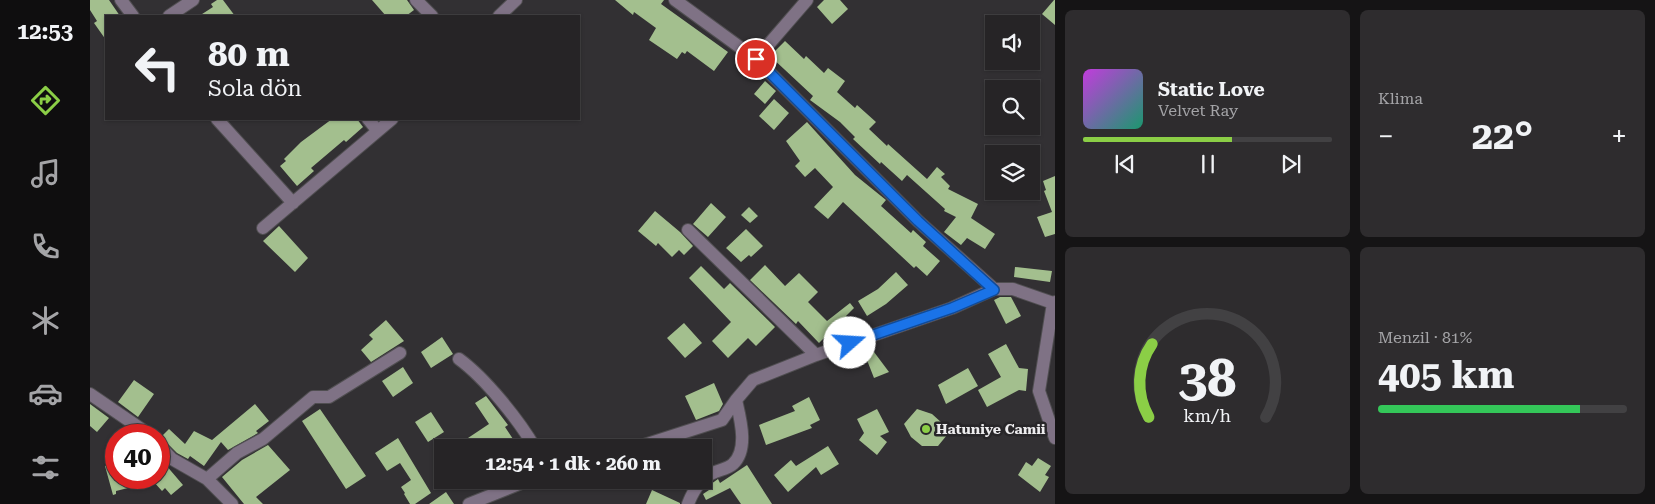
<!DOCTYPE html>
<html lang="tr">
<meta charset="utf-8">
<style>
:root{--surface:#262426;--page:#2e2c2e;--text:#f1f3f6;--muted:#a4a4a7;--line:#424143;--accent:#8bce46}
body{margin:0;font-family:"Roboto Serif",serif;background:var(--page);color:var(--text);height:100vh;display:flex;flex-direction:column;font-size:19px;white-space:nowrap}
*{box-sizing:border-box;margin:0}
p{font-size:16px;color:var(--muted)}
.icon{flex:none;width:28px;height:28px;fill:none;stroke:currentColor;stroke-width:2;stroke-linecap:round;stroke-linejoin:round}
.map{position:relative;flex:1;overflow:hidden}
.details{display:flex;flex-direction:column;gap:10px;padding:10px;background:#151415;width:600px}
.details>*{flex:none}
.guide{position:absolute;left:15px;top:15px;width:475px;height:105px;border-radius:0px;box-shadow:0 1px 4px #0004,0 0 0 1px var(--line);background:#262426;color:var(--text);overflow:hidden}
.controls{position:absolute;left:895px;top:15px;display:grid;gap:10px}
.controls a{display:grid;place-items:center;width:55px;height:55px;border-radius:0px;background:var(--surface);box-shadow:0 1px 4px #0004,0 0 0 1px var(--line);font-size:25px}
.speed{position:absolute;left:15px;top:424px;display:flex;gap:10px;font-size:25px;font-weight:700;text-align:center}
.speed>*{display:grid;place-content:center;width:65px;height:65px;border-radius:50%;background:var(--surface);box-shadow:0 1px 4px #0004,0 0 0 1px var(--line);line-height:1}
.speed .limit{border:8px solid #d22;background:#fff;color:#111}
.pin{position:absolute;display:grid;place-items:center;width:42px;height:42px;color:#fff;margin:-21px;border:2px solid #fff;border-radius:50%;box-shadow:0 1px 5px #0007}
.me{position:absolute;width:55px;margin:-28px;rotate:71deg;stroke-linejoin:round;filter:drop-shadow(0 0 4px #0008)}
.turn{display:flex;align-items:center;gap:18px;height:105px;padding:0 20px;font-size:22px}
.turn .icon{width:65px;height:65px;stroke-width:2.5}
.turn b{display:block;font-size:35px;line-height:42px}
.big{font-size:38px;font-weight:700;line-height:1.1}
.details .tile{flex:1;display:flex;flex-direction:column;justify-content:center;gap:8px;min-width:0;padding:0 18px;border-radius:8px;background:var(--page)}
.details .dial{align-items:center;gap:0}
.dial svg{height:130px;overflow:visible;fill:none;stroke:var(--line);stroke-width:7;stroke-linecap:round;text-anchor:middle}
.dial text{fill:var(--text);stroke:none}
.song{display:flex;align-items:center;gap:15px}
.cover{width:60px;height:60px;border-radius:8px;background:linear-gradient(135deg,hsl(290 70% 55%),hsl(160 70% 35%))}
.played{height:5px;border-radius:2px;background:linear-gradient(90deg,var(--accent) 60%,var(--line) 60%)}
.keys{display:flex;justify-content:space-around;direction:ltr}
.heat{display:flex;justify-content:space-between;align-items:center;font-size:28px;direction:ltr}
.charge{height:8px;border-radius:4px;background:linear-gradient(90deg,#34c759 81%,var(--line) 0)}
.details .tiles{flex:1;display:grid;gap:10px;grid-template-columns:repeat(2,1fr)}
.trip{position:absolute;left:344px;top:439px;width:278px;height:50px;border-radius:0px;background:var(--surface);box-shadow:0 1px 4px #0004,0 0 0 1px var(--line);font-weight:700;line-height:50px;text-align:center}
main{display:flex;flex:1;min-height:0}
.tabs{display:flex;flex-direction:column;width:90px;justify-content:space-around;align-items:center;background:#0f0e0f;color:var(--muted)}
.tabs .icon{width:35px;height:35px}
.tabs .selected{color:var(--accent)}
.tabs b{font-size:22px;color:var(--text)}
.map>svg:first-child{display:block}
</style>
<main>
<nav class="tabs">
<b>12:53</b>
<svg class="icon selected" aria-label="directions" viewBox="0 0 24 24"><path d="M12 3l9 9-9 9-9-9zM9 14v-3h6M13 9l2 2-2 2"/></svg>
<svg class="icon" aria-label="music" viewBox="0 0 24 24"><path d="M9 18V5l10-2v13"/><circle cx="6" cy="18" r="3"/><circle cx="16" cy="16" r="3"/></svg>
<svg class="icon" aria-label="phone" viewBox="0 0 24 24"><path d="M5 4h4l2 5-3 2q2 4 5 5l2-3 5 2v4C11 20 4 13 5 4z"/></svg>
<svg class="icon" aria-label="climate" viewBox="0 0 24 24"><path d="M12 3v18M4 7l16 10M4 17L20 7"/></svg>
<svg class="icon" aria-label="car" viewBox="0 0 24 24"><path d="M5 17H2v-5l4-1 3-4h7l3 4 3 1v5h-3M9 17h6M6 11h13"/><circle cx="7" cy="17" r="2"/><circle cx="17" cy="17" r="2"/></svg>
<svg class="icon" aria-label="filters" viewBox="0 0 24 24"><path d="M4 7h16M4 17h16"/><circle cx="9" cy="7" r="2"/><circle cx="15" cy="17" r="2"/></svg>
</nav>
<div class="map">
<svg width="965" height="504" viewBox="0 0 965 504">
<rect width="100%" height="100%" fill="#323033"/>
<path fill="#a3bf8e" d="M0,0H19L30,16H16V40L4,23L7,21L0,10Z
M127,0H133L145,16H109L123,7L121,4Z
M282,0H317L324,10L316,16H296Z
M525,0H574L571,4L638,52L624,71L597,51L595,54L592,52L587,59L559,40L566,28L544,12L543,15Z
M734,0H750L758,9L742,24L727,7Z
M964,0H965V25L952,14Z
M695,41L714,59L716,56L734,73L738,68L755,81L747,92L765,108L767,105L786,122L779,129L797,146L798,144L837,179L847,167L855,174L851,177L860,186L858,189L888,204L881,218L905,234L895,249L877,238L871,245L854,232L866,217L854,211L855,209L817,175L812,181L791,162L790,164L763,139L765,137L750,122L720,100L723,96L680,56Z
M675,81L686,91L675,104L664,94Z
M684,99L699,113L684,130L669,116Z
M242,119H267L273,127L256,142L254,140L221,168L224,171L207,186L190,166L196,161L194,159L211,142Z
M717,122L765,175L796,200L791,206L821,233L823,230L836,242L833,246L850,261L837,276L826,266L824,268L753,202L738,219L724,207L743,187L725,168L715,177L705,166L710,161L696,141Z
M965,176V234L955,237L947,217L962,212L954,191L956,190L953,181Z
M621,203L636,217L618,237L603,224Z
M659,207L668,216L660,223L651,215Z
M565,211L590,232L603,246L594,255L589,250L582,257L568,243L566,246L548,231Z
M189,226L218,258L205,272L173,241Z
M656,229L673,246L661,257L659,255L651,262L636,248Z
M675,265L695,286L709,273L728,292L718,302L737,321L760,303L764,308L756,316L764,327L754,336L746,326L729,343L708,321L706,324L660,280Z
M611,266L634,289L640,283L685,327L666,346L658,338L638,358L622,341L641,322L599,278Z
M925,267L962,271L960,282L924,277Z
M806,272L818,285L796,304L777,316L768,301L788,289Z
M910,297H921L931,316L916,324L904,300Z
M296,320L314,341L281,362L271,350L283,339L279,335Z
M594,323L612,343L595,358L577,338Z
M352,337L363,354L341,368L331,352Z
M916,344L929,368L938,369L936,391L929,390L897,407L888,390L911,377L898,354Z
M784,352L799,372L784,378L775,355Z
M313,367L323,383L303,397L292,381Z
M878,368L888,386L856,404L848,385Z
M44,380L64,394L48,417L28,402Z
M624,383L633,404L629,411L606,420L595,396Z
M396,396L418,425L415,427L429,448H363L399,424L385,403Z
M719,397L730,420L720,425L722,428L676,445L669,425L705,411L702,406Z
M0,404L19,418L7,432L0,426Z
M165,404L179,421L166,431L168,433L138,450L131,442L114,466L100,456L98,459L87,453L71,437L79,429L95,444L104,431L122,440Z
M230,409L276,476L256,489L212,421Z
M787,409L799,432L790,436L797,442L787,455L769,440L774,433L767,419Z
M827,409L842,414L852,423L857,435L848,446H832L821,437L814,424Z
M341,412L354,432L338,442L325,422Z
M308,438L341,493L325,504H320L314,494L315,493L311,487L321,480L310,463L297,471L285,453Z
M178,445L200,470L166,497L173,504H154L132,477L152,460Z
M738,446L749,464L731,475L726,467L698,492L684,475L701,460L706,466Z
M69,457L93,485L81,495L75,488L72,491L63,481L69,478Z
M948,458L961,466L955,475L959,477L950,492L928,475L936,462L942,466Z
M26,463V478H35L38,488L26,491V494L23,495L15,466Z
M657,465L682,504H651L640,488L616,500L613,494L622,488L621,484L628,479L630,483Z
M562,490L590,503V504H556Z
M356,492L364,504H339Z"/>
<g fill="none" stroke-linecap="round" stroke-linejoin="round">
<defs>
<path id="minor" d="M31,0L43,16
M326,0L342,16
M585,0L666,59L828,221L904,289
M79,16L103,0
M409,16L426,0
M666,59L717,0
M127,119L203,203
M278,119L287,130
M173,228L302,119
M598,230L726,355
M963,303L949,391L965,438
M369,359C395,378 429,420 445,448
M0,394L60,435
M69,445L82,459L117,479L142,504
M545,448L632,420L646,400L663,380L726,355L862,308L904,289H923L963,303L965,302
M117,479L147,453L173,439L223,397H239L310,353
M379,504L439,480
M598,504C603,491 611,477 625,472C630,470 639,468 643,464C659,449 650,418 646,400"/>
</defs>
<use href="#minor" stroke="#504e51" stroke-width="14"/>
<use href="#minor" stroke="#7f7285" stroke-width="12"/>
</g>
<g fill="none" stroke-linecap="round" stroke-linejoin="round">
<defs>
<path id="route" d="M666,59L828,221L904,290L862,308L760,343"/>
</defs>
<use href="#route" stroke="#114b97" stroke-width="12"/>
<use href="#route" stroke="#1a73e8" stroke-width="9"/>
</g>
<circle fill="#8bce46" stroke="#282629" stroke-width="2" cx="836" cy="429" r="5"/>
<g text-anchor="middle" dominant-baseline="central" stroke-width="5" stroke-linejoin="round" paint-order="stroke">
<g font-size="14" font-weight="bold" fill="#edecee" stroke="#282629" text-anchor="start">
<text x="846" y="429">Hatuniye Camii</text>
</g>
</g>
</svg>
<div class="controls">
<a><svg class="icon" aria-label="sound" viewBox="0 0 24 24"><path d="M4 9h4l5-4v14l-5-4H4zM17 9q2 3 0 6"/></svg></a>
<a><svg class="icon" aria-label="search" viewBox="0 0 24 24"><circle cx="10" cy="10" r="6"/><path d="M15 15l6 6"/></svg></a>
<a><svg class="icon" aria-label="layers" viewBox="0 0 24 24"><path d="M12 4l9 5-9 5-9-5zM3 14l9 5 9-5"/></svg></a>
</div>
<div class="speed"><div class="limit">40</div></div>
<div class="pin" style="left:666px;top:59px;background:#d93025"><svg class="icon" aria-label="arrive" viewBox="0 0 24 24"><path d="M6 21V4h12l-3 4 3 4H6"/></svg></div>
<svg class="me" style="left:760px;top:343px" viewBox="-20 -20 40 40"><circle r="19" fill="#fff"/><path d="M0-13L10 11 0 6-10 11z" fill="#1a73e8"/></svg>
<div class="trip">12:54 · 1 dk · 260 m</div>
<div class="guide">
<div class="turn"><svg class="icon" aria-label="left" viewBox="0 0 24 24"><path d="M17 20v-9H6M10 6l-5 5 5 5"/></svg><div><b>80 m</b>Sola dön</div></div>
</div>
</div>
<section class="details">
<div class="tiles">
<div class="tile">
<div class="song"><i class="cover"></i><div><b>Static Love</b><p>Velvet Ray</p></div></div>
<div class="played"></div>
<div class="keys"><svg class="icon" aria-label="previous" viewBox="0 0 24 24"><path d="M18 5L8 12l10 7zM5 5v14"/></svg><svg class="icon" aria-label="pause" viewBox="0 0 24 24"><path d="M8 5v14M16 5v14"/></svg><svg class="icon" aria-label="next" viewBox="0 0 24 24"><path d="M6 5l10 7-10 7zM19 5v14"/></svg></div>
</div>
<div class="tile"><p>Klima</p>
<div class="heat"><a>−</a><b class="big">22°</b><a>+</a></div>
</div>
<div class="tile dial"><svg viewBox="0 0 100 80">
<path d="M14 69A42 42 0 1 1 86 69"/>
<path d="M14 69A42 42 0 0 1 16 24" stroke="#8bce46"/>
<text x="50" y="56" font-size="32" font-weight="700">38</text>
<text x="50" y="72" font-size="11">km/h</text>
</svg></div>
<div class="tile"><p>Menzil · 81%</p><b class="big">405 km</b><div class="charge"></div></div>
</div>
</section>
</main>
